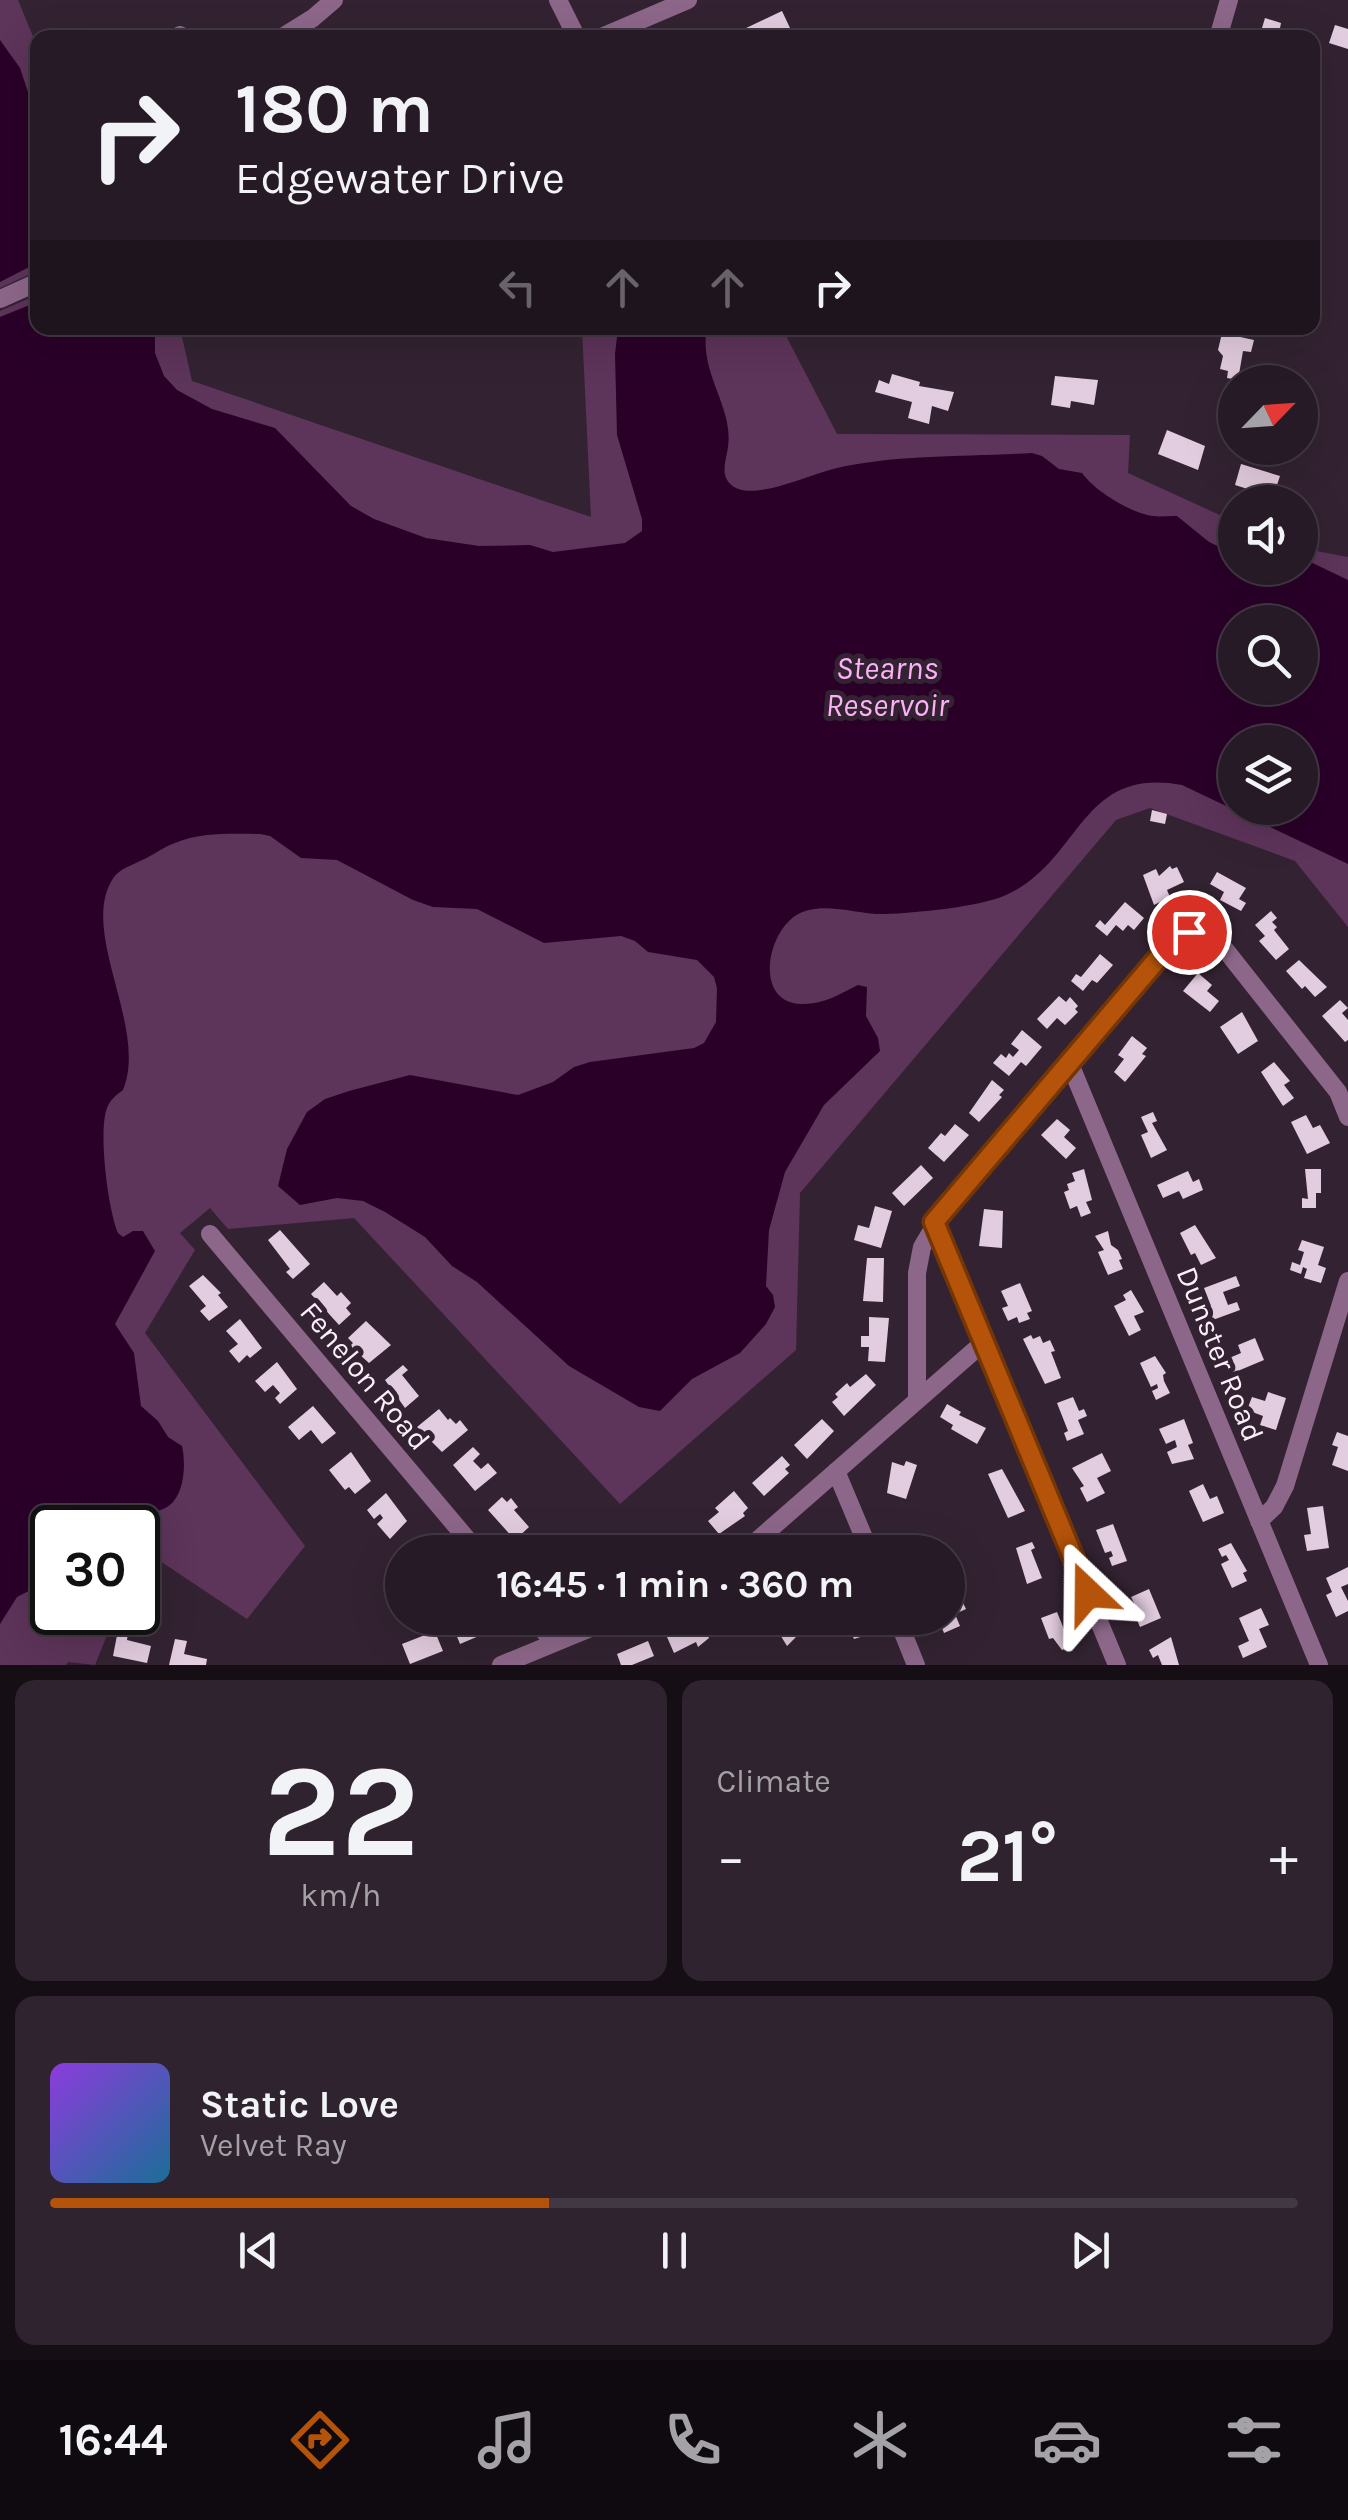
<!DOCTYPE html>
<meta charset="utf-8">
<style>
:root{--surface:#261a26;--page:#2e232e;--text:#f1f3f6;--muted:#a4a1a7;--line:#423843;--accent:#b45309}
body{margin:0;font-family:Karla,sans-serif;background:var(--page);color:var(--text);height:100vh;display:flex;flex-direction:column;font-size:38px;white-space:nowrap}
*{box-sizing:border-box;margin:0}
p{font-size:32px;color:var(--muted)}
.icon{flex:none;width:55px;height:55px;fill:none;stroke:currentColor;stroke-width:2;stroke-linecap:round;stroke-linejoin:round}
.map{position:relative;height:1665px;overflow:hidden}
.side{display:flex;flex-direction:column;gap:15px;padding:15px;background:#150e15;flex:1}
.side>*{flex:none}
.banner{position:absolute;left:30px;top:30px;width:1290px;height:305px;border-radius:20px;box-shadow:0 10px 40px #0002,0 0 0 2px var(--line);background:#261a26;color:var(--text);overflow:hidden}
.needle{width:65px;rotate:65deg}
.controls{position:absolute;left:1218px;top:365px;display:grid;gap:20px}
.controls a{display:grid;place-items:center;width:100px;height:100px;border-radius:50%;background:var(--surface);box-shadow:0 10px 40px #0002,0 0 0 2px var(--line);font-size:50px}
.speed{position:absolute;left:30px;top:1505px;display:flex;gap:20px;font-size:50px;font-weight:700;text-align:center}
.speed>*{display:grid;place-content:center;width:130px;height:130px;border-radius:50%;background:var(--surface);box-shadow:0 10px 40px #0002,0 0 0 2px var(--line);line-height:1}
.speed .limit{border:5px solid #111;border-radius:15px;background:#fff;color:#111}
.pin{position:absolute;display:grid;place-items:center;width:85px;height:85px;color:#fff;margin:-42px;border:5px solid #fff;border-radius:50%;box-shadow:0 2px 10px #0007}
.me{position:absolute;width:110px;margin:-55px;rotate:337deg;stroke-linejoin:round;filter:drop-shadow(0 0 8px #0008)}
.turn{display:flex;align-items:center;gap:35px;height:210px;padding:0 40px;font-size:45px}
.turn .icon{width:130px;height:130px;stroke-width:2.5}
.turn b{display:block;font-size:70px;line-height:85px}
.lanes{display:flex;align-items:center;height:95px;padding:0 40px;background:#0003;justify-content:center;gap:50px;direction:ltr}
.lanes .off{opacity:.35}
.big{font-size:75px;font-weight:700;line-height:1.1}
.side .card{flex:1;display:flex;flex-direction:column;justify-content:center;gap:15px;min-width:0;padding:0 35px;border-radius:20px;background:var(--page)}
.side .dial{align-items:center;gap:0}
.dial b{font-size:130px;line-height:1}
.song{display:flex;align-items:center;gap:30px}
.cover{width:120px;height:120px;border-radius:15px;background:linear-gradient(135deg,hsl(270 70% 55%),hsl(200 70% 35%))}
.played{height:10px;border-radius:5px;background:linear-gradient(90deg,var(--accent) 40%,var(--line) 40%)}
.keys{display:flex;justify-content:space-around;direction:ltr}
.heat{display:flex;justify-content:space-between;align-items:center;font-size:55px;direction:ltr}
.side .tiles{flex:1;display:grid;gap:15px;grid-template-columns:1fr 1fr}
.card:last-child{grid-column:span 2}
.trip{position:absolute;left:385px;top:1535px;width:580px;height:100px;border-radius:50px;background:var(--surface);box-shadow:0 10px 40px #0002,0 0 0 2px var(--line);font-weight:700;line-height:100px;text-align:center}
.dock{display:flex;height:160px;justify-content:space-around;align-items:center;background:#0f0a0f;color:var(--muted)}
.dock .icon{width:70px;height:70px}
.dock .current{color:var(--accent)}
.dock b{font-size:45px;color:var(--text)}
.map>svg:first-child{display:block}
</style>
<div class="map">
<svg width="1348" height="1665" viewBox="0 0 1348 1665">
<rect width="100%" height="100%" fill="#332332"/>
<path fill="#5d345a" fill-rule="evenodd" d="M0,0H18L37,46V271L0,288Z
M37,295L38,328H180L192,381L591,517L582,328H782L837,434L1130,435L1128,473L1235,522V568H1300V548L1348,557V927L1295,861L1150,808L1116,820L800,1193L796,1350L620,1504L354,1218L228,1229L210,1208L180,1233L195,1250L145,1333L305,1546L247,1619L142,1549L138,1559V1528H52V1612L116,1613L95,1665L68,1662L66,1665H0V311ZM1235,622H1300V688H1235ZM1235,742H1300V808H1235Z"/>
<path fill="#2a0029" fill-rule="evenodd" d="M0,40L20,68L37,119V263L0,282Z
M37,302L38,328H155V353L164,376L177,390L212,409L275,428L351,506L374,519L426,538L479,546L530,545L553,552L625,543L642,531V519L617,435L615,354L618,328H707C698,372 734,407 728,447C726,462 718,478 736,488C758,499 809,475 833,469C894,454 968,457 1032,453L1042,456L1059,469L1082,473C1095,491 1129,512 1152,516C1159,517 1169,516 1177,516L1209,542L1235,554V568H1300V557L1348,580V864L1182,785C1079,766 1082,861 1006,895C980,907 914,913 885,914C857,915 820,899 795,916C766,936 755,1002 801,1004C823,1005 840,994 858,985L867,987L866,1016L878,1038L880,1051L824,1105L785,1172L769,1230L766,1286L773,1295L775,1307L766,1324L740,1353L692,1379L660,1411L639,1407L569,1366L477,1282L452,1266L425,1237L385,1212L363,1201L337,1198L300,1205L278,1186L287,1149L307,1112L325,1099L349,1091L410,1075L518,1095L553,1082L574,1067L590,1062L694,1048L704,1043L716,1022L717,988L714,977L697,960L648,952L635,941L621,936L544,943L477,909L433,907L413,900L337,860L301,858L270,836L260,834C232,834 201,832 175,843C163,847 152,856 140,861C131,866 121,868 114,877C77,930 149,1027 123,1090C116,1095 110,1100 107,1108C98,1131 108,1210 118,1233L123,1237L133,1231H143L155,1251L115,1324L134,1353L141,1406L158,1421L168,1437L182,1446C186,1464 185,1496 167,1507C149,1518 142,1505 126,1527L52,1528V1579L17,1597L0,1624V317ZM1235,622H1300V688H1235ZM1235,742H1300V808H1235Z"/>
<path fill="#e2ccdf" d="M782,11L790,28L769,38H747L744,29Z
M1265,18L1281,23L1278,38H1259Z
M1335,25L1348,29V49L1329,43Z
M1222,333L1254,340L1251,352L1243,351L1238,380L1227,378L1228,371L1220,369L1223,356L1218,350Z
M892,374L920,382L919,386L954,392L948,411L932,406L929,424L908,418L912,402L875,392L879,380L889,384Z
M1055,376L1098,380L1094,405L1071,401L1070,408L1051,405Z
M1167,430L1205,446L1198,470L1158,454Z
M1241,464L1280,476L1273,497L1235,485Z
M1152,810L1167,814L1165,824L1150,821Z
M1170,866L1172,869L1177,867L1184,882L1167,890L1170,897L1154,905L1143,875L1156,869L1159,876Z
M1217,872L1246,888L1239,899L1246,903L1241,911L1220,900L1224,892L1210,884Z
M1125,902L1144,918L1134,930L1128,925L1123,931L1116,925L1107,936L1095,926L1100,920L1105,925Z
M1271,911L1277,918L1272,922L1277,927L1274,930L1289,949L1276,960L1259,941L1265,936L1255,925Z
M1100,954L1113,965L1097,983L1092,980L1083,991L1071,981L1076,974L1081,977Z
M1299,960L1327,987L1315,997L1305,986L1302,989L1286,971Z
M1198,973L1212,985L1207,991L1219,1001L1210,1012L1183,991Z
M1059,996L1066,1002L1070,997L1078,1006L1075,1009L1078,1012L1065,1025L1057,1018L1047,1029L1037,1019Z
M1340,1000L1348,1008L1342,1013L1348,1020V1040L1345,1042L1322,1016Z
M1242,1012L1258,1041L1238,1054L1220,1027Z
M1022,1030L1042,1047L1026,1066L1021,1062L1009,1076L993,1063L1001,1054L1006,1058L1009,1053L1013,1057L1019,1050L1011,1044Z
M1132,1036L1147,1048L1142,1054L1146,1056L1125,1082L1114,1072L1124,1059L1118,1055Z
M1274,1062L1290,1081L1284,1085L1294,1098L1283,1106L1261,1072Z
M992,1080L1004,1090L999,1095L1002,1097L979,1122L969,1113Z
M1153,1112L1157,1121L1152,1123L1167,1150L1151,1158L1141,1135L1148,1132L1141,1117Z
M1306,1115L1313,1128L1320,1125L1330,1143L1307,1154L1291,1122Z
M1057,1119L1070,1130L1064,1137L1076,1148L1066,1159L1041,1135Z
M955,1124L969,1135L944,1162L928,1148L941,1133L945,1136Z
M921,1165L933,1178L904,1206L892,1193Z
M1084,1169L1092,1200L1086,1202L1091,1213L1081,1217L1077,1206L1070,1209L1064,1192L1069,1190L1067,1184L1075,1181L1072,1173Z
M1305,1169H1321V1193H1316V1208H1302V1198L1308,1199Z
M1188,1171L1193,1182L1199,1179L1203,1190L1183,1199L1179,1191L1163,1198L1157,1185Z
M875,1206L892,1211L881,1248L854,1240L858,1225L869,1228Z
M984,1209L1003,1211L1002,1248L979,1246Z
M1195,1225L1216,1258L1201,1265L1195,1253L1191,1255L1180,1233Z
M280,1230L310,1264L293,1279L286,1272L290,1269L268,1240Z
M1108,1231L1111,1245L1118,1250L1122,1259L1119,1260L1123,1269L1108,1275L1098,1252L1104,1250L1095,1236Z
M1302,1240L1324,1247L1318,1265L1326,1268L1321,1283L1304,1278L1307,1269L1303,1267L1301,1274L1290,1270L1292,1262L1300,1265L1304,1252L1298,1250Z
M867,1258H884L883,1302L863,1301Z
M203,1275L221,1293L218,1295L228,1307L209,1321L200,1311L206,1306L189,1286Z
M1236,1276L1240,1286L1223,1292L1228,1305L1237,1302L1240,1310L1210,1321L1205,1308L1211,1306L1204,1288Z
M324,1282L337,1296L341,1292L351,1303L346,1308L351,1314L339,1325L311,1294Z
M1020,1283L1032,1311L1027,1313L1030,1319L1019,1323L1017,1317L1008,1321L1002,1308L1008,1306L1001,1291Z
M1131,1290L1144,1312L1134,1316L1141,1330L1129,1336L1114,1306L1126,1300L1123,1295Z
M869,1317L889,1318L885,1362L868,1361L869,1347H861V1336H869Z
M240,1319L262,1348L250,1358L247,1355L239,1363L229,1351L238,1344L226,1331Z
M366,1321L391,1345L369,1363L350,1346L353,1343L348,1338Z
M1031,1335L1033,1339L1040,1336L1043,1343L1050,1340L1055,1351L1051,1352L1061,1378L1045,1384L1023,1339Z
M1255,1338L1264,1360L1233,1373L1227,1359L1241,1353L1238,1345Z
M1155,1356L1166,1373L1163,1375L1164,1381L1170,1393L1156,1400L1152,1391L1158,1388L1157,1384L1151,1387L1140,1363Z
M277,1362L297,1389L280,1404L275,1398L280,1393L273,1385L265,1392L255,1381Z
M403,1365L408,1370L402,1375L419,1396L405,1408L385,1380Z
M866,1374L876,1385L844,1416L832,1402L838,1397L835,1394L847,1383L850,1387Z
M1268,1392L1286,1398L1276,1430L1260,1425L1263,1416L1247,1410L1252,1397L1265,1401Z
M1073,1397L1079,1411L1084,1409L1087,1416L1078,1420L1084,1434L1067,1441L1064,1433L1068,1431L1057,1403Z
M947,1404L961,1412L959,1415L986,1428L977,1444L951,1429L953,1425L940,1417Z
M313,1406L336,1433L322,1444L311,1430L299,1440L288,1427Z
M439,1409L448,1420L450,1418L456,1424L460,1420L468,1430L442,1452L417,1427Z
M822,1419L834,1431L807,1459L794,1445Z
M1184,1419L1193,1443L1188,1445L1194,1459L1172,1464L1167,1452L1177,1447L1175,1440L1166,1444L1159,1429Z
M1337,1432L1348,1436V1471L1332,1465L1338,1447L1332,1445Z
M473,1447L480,1454L473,1461L481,1469L488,1463L497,1473L475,1491L453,1465Z
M351,1452L371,1481L355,1494L349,1487L345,1490L329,1470Z
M1102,1453L1111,1471L1097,1478L1105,1493L1087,1502L1080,1488L1084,1486L1072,1468Z
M782,1456L790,1465L785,1469L789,1473L764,1496L752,1483Z
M906,1461L917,1465L906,1499L887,1493L892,1462L904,1466Z
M1002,1469L1025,1511L1008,1518L988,1474Z
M1203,1484L1210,1499L1217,1496L1224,1513L1203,1522L1189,1491Z
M734,1491L748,1508L743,1513L745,1516L719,1534L708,1521L719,1512L715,1508Z
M386,1493L407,1521L390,1539L377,1524L383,1518L380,1514L374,1519L367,1510Z
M502,1497L507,1502L511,1498L518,1507L514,1510L529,1527L515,1540L488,1510Z
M1323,1506L1329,1548L1307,1551L1304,1535L1311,1534L1307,1508Z
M1113,1524L1127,1561L1112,1566L1109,1558L1113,1556L1111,1551L1105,1553L1096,1530Z
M690,1533L696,1548L685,1552H662L659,1545Z
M916,1534L923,1552H905L900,1540Z
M422,1537L435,1552H407L405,1550Z
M1032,1542L1035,1548L1031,1550L1042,1578L1027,1584L1016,1548Z
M1231,1543L1247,1571L1243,1573L1247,1581L1232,1588L1221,1564L1229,1560L1226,1555L1222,1557L1218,1549Z
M1348,1567V1584L1341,1587L1348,1601V1611L1336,1617L1326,1595L1332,1592L1326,1578Z
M1149,1589L1161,1618L1140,1627L1135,1615L1139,1613L1131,1597Z
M962,1601L966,1609L955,1614L960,1626L944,1633L938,1618H948V1607Z
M1261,1608L1269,1625L1259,1629L1267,1647L1243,1658L1238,1646L1249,1641L1239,1618Z
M1057,1612L1068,1639L1073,1637L1076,1645L1062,1650L1053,1638L1049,1639L1041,1618Z
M476,1618H487L493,1630L460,1644L453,1627Z
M845,1618H863L870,1634L854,1639Z
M702,1623L709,1638L698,1647L696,1642L674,1653L667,1637Z
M794,1623L801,1632L787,1646L779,1633Z
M433,1627L443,1651L410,1664L402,1644L425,1635L423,1631Z
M118,1630L128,1632L127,1640L151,1646L147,1663L113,1656Z
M1171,1637L1179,1665H1162L1158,1655L1153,1658L1149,1650Z
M175,1639L187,1641L184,1654L207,1659L206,1665H169Z
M648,1641L654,1656L632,1665H621L617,1654Z"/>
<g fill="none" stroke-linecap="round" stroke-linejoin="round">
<path stroke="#8d678a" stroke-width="18" d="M558,0L577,38
M180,35L184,38
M281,38L313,18L334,0
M599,38L688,0
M1218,38L1229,0
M0,299L38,282
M1070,1064L1319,1665
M934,1223L1117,1665
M210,1234L478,1552
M917,1400V1273L922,1247L944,1210L1179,937L1197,931L1220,943L1338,1092L1348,1117
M836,1471L870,1552
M1259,1521L1274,1507L1285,1486L1348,1281
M744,1552L984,1342
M533,1618L554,1643
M897,1618L916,1665
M501,1665L615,1618"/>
</g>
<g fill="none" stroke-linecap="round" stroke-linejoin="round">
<defs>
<path id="route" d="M1088,1593L934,1222L1172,942L1189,932"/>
</defs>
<use href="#route" stroke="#753606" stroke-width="25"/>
<use href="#route" stroke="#b45309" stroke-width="18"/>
</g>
<g text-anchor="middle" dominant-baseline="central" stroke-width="10" stroke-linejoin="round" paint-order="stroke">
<g font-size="30" fill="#fbeff9" stroke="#332332">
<text transform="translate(1220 1354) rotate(68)">Dunster Road</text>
<text transform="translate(365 1376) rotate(50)">Fenelon Road</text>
</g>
<g font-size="32" font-style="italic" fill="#fcb0f6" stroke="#332332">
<text x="887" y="668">Stearns<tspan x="887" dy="37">Reservoir</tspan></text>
</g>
</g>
</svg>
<div class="controls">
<a><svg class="needle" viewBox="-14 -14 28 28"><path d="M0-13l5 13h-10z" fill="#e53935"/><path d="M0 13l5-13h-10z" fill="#a4a1a7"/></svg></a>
<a><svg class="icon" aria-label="sound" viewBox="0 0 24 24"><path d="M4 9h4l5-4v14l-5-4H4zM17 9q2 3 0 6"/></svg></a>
<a><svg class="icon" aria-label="search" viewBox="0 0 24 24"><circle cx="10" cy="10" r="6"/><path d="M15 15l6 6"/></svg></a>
<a><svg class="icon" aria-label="layers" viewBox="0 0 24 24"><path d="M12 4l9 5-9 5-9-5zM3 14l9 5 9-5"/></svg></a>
</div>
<div class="speed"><div class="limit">30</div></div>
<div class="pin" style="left:1189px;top:932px;background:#d93025"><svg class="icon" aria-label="arrive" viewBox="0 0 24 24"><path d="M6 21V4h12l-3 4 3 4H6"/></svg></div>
<svg class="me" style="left:1088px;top:1593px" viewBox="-20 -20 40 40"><path d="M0-17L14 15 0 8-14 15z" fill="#b45309" stroke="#fff" stroke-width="4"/></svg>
<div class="trip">16:45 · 1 min · 360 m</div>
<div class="banner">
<div class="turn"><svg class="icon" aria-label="right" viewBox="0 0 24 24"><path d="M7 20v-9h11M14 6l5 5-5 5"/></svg><div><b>180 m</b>Edgewater Drive</div></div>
<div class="lanes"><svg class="icon off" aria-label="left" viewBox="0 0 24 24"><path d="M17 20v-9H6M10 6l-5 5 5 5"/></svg><svg class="icon off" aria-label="ahead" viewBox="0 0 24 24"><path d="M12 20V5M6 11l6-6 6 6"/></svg><svg class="icon off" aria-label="ahead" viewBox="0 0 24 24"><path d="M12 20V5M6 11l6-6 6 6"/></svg><svg class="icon" aria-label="right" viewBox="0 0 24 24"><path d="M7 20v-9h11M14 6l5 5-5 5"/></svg></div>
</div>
</div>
<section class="side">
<div class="tiles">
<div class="card dial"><b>22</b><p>km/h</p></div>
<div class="card"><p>Climate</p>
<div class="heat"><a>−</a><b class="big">21°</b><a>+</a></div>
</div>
<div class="card">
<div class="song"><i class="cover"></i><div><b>Static Love</b><p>Velvet Ray</p></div></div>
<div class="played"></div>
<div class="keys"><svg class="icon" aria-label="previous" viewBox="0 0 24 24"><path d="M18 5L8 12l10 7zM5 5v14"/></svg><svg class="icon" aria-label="pause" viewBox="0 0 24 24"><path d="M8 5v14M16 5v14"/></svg><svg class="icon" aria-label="next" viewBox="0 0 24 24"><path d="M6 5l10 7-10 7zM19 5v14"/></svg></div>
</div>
</div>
</section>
<nav class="dock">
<b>16:44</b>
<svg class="icon current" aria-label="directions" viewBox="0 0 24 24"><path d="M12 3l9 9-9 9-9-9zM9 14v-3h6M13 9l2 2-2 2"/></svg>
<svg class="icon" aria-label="music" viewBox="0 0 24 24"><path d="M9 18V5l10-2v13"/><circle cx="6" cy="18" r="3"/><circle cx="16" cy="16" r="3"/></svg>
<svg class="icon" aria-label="phone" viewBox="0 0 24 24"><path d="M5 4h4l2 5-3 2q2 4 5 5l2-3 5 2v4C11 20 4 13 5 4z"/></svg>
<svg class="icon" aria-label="climate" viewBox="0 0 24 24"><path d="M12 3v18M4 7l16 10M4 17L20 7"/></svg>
<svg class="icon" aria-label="car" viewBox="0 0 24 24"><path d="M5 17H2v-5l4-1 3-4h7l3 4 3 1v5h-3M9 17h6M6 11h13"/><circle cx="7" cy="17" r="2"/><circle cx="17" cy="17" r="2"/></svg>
<svg class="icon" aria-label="filters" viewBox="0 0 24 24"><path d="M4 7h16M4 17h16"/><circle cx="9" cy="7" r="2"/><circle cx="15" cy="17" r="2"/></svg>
</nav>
